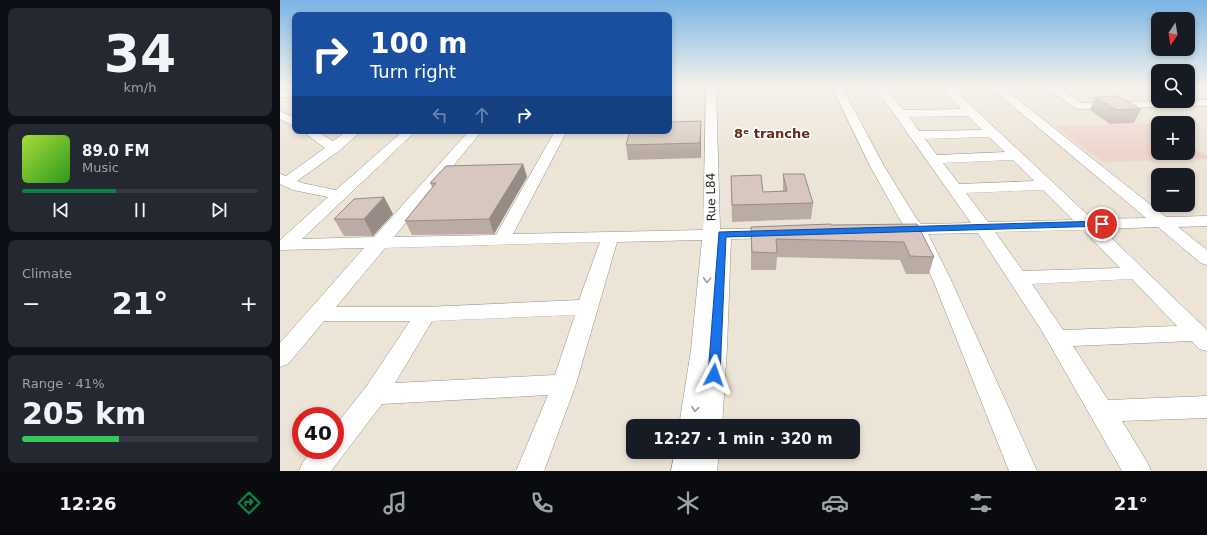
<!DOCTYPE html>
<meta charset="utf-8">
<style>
:root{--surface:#171b24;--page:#242831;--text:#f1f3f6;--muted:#9ea1a6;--line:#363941;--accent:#0b8043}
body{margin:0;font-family:"DejaVu Sans",sans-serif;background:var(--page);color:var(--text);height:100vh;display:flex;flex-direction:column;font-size:15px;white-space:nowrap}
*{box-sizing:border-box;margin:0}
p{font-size:13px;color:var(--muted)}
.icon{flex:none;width:22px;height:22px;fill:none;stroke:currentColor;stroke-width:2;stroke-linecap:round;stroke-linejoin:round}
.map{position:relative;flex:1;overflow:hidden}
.sheet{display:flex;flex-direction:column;gap:8px;padding:8px;background:#0d0f14;width:280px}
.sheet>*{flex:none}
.hud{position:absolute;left:12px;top:12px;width:380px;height:122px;border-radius:8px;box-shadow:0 2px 6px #0003;background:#1a4fa0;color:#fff;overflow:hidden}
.needle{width:26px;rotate:192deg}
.fabs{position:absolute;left:871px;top:12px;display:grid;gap:8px}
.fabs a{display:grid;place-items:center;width:44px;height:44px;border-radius:8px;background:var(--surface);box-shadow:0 2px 6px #0003;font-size:20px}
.speed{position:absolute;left:12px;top:407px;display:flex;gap:8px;font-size:20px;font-weight:700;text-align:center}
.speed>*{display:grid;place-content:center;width:52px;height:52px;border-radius:50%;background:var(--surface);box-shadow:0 2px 6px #0003;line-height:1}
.speed .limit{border:6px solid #d22;background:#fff;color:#111}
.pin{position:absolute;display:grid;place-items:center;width:34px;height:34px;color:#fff;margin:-17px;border:2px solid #fff;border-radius:50%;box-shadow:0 1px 4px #0007}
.me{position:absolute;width:44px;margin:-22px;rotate:4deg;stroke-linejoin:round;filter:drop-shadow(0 0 3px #0008)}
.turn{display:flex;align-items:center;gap:14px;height:84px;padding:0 12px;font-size:18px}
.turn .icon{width:52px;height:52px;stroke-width:2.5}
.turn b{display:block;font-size:28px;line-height:34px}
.lanes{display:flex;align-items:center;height:38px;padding:0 12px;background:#0003;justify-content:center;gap:20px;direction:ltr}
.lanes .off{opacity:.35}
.big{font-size:30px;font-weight:700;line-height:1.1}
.sheet .widget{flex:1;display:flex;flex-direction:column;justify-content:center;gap:6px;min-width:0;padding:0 14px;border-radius:8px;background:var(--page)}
.sheet .dial{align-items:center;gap:0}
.dial b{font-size:52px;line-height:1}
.song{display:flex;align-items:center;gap:12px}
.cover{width:48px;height:48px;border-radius:6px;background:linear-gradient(135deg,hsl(80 70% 55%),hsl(110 70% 35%))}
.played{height:4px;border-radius:2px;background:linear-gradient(90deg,var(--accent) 40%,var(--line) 40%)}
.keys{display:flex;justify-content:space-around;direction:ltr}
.heat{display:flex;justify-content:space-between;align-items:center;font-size:22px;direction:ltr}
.charge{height:6px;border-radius:3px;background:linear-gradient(90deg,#34c759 41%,var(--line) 0)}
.trip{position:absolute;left:346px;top:419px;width:234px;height:40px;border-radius:8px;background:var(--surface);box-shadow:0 2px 6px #0003;font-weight:700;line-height:40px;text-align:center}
.dock{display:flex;height:64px;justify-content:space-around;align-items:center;background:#090b0e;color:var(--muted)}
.dock .icon{width:28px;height:28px}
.dock .on{color:var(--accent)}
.dock b{font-size:18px;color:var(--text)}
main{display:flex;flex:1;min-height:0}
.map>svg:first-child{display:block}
</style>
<main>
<section class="sheet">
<div class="widget dial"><b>34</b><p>km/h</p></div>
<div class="widget">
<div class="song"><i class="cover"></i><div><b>89.0 FM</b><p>Music</p></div></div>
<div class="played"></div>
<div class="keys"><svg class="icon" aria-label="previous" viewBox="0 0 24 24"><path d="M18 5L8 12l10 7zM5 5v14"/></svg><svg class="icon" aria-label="pause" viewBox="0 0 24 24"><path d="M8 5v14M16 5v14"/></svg><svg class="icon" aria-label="next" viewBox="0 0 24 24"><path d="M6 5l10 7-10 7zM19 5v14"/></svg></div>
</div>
<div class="widget"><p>Climate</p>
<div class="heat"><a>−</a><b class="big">21°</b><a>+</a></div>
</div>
<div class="widget"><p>Range · 41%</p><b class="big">205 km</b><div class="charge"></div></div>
</section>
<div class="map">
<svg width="927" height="471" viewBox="0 0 927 471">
<rect width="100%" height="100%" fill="#ece4d6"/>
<path fill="#eed5cc" d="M872,124L878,128V153H908V145L927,156V159L822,162L775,126Z"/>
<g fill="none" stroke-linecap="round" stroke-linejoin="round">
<defs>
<path id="minor" d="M426,87H436L440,229L494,228L500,229L502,233L500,237L494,238L451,239L447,348L442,426H399L411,350L422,240L337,242L296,384L264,471H236L268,395L102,404L51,471H19L23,462L34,450H55V426L86,387L130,321H44L8,364L0,367V343L84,248L0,250V240L48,197L13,190L0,184V174L6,176L45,148L22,131H36L53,141L67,131H81L59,151L17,181L22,183L56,190L123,131H136L22,239L94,237L189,131H202L114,237L216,235L275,131H287L233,234L423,230ZM320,242L299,300L146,307H56L105,248ZM295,315L275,375L115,383L152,321Z
M552,87H562L604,166L636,218L641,224L691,223L595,87H605L623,110L681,109L660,87H671L812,219L866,218L710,87H722L886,217L927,216V226L898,227L927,250V265L921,263L878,227L822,229L927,330V351L919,349L912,341L793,346L828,400L927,396V418L842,421L867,462L871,471H842L762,331L698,233L648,234L671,280L757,471H729L653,280L631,235L610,234L608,230L610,226L623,225L590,166ZM688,116L702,130L639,131L629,117ZM709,137L725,152L657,155L645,139ZM733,160L754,181L679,184L663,163ZM763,190L793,220L708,222L686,193ZM803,230L840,268L743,271L715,232ZM852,279L897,326L783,330L752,284Z
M766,87H778L801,103L927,100V106L799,109L795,108Z
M0,91H15V97H0Z
M0,111L15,118V127L0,119Z
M395,452H439L437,471H391Z"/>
</defs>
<use href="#minor" stroke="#989183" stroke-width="1"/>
<use href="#minor" fill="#fff" fill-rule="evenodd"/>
</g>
<path fill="#baaba5" d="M485,87H508V92H486Z
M815,97L861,109L854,123L830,124L810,110Z
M421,135V158L348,160L346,145Z
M243,164L247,177L214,234L132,235L125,221L152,187L150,183Z
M503,174L533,203L531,219L452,222L451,176L483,192L503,191Z
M104,197L113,214L93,236H64L54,219Z
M637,224L654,257L649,274H626L620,260L497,257L496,270H471V227Z"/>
<path fill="#978b86" d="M421,121V158L420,143Z
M243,164L247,177L214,234L209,219Z
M104,197L113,214L93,236L84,219Z"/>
<path fill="#d8c7c0" stroke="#978b86" d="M838,96L861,109L836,110L815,97Z
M421,121L420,143L346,145L350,131H389V122Z
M243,164L209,219L125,221L156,183H150L166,166Z
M503,174H524L533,203L452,205L451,176L481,175L483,192L507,191Z
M104,197L84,219H54L74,199Z
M551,224V225L637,224L654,257L630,256L624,242L496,239L497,253L472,252L471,227Z"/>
<defs><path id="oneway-chevron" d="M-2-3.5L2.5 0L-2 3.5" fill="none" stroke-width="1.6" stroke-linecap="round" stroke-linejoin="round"/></defs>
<g stroke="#9f9e9b">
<use href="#oneway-chevron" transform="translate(427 280) rotate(94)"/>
<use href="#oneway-chevron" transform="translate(415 409) rotate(99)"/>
</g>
<linearGradient id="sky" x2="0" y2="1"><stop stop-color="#7bb4e4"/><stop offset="0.57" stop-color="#f6f3ed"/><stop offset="1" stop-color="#f6f3ed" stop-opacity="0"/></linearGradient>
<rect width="927" height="153" fill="url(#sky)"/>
<path fill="#1a73e8" stroke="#114b97" d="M822,221L826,222L827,224L826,226L446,237L440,375L438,378L434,380L430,378L428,375L439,232Z"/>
<g text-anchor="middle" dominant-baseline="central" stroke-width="3.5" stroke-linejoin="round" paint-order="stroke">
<g font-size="12" fill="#2a2721" stroke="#fff">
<text transform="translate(431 197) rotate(-91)">Rue L84</text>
</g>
<g font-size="13" font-weight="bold" fill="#6a2912" stroke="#fff">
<text x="492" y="133">8ᵉ tranche</text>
</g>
</g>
</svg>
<div class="fabs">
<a><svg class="needle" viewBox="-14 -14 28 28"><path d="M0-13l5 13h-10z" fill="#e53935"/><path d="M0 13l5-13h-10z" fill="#9ea1a6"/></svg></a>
<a><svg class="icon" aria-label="search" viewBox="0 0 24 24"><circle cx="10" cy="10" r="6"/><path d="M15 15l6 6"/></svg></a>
<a>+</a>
<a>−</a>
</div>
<div class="speed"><div class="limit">40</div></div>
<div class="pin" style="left:822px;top:224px;background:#d93025"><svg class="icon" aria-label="arrive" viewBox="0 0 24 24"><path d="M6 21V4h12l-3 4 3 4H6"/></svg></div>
<svg class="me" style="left:434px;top:375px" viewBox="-20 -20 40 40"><path d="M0-17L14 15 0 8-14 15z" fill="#1a73e8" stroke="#fff" stroke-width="4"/></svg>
<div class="trip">12:27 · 1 min · 320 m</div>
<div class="hud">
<div class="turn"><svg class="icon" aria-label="right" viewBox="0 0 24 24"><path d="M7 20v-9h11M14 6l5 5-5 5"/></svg><div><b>100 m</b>Turn right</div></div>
<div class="lanes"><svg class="icon off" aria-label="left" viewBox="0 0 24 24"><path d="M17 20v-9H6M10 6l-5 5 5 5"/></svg><svg class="icon off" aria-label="ahead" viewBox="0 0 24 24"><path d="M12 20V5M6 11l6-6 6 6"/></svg><svg class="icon" aria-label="right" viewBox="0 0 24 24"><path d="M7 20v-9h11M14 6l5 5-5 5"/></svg></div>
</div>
</div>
</main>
<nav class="dock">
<b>12:26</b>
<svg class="icon on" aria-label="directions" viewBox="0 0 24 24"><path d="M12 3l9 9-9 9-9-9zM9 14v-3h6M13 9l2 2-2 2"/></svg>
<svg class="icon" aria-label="music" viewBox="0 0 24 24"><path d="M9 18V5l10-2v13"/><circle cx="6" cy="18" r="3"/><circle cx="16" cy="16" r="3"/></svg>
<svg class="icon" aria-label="phone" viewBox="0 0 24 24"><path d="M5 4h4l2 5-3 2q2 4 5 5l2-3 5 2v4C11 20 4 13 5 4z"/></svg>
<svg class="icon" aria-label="climate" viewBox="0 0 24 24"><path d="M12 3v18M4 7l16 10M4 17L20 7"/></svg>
<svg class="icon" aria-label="car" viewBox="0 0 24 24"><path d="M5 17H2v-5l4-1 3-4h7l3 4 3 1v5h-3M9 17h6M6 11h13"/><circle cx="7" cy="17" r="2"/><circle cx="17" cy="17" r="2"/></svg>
<svg class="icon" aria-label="filters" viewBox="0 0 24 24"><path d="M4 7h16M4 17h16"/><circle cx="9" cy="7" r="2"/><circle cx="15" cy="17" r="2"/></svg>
<b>21°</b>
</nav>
